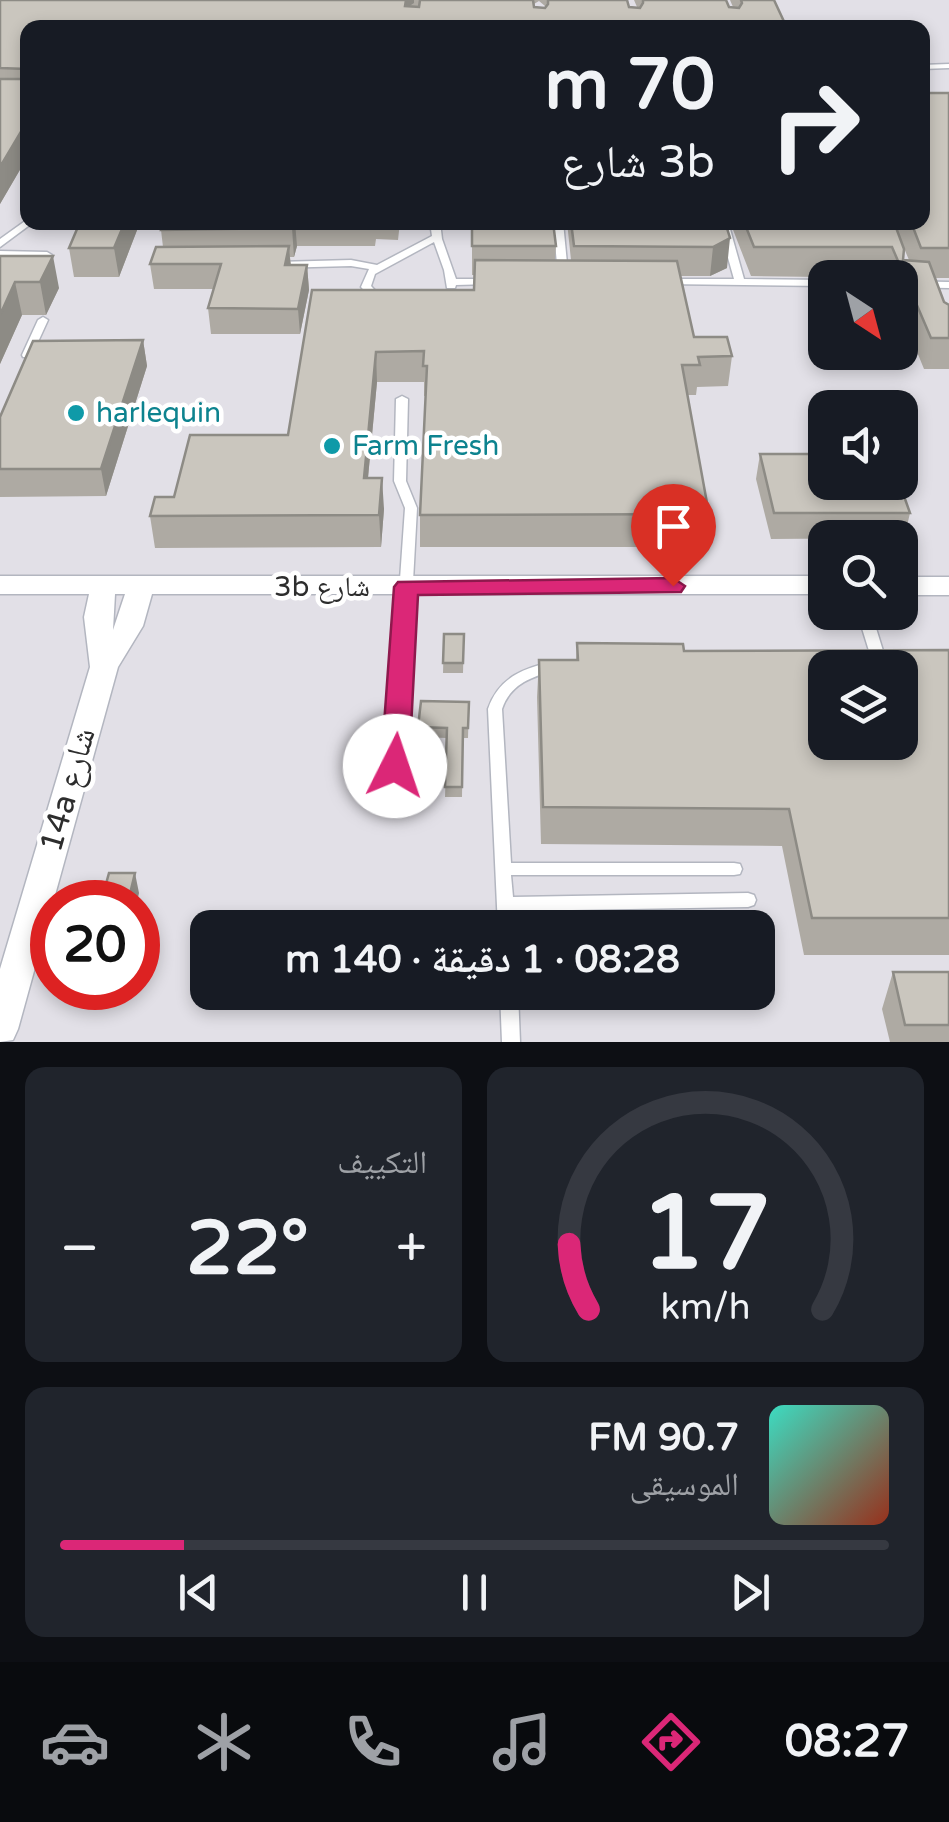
<!DOCTYPE html>
<html lang="ar">
<meta charset="utf-8">
<style>
:root{--surface:#171b24;--page:#20242c;--text:#f1f3f6;--muted:#9ea1a6;--line:#363941;--accent:#db2777}
body{margin:0;font-family:"Varela Round","Noto Naskh Arabic",sans-serif;background:var(--page);color:var(--text);direction:rtl;height:100vh;display:flex;flex-direction:column;font-size:38px;white-space:nowrap}
*{box-sizing:border-box;margin:0}
p{font-size:32px;color:var(--muted)}
.icon{flex:none;width:55px;height:55px;fill:none;stroke:currentColor;stroke-width:2;stroke-linecap:round;stroke-linejoin:round}
.map{position:relative;height:1042px;overflow:hidden;direction:ltr}
.drawer{display:flex;flex-direction:column;gap:25px;padding:25px;background:#0d0f14;flex:1}
.drawer>*{flex:none}
.banner{position:absolute;left:20px;top:20px;width:910px;height:210px;border-radius:20px;box-shadow:0 5px 15px #0003;direction:rtl;background:#171b24;color:var(--text);overflow:hidden}
.needle{width:65px;rotate:144deg}
.fabs{position:absolute;left:808px;top:260px;display:grid;gap:20px}
.fabs a{display:grid;place-items:center;width:110px;height:110px;border-radius:20px;background:var(--surface);box-shadow:0 5px 15px #0003;font-size:50px}
.speed{position:absolute;left:30px;top:880px;display:flex;gap:20px;font-size:50px;font-weight:700;text-align:center}
.speed>*{display:grid;place-content:center;width:130px;height:130px;border-radius:50%;background:var(--surface);box-shadow:0 5px 15px #0003;line-height:1}
.speed .limit{border:15px solid #d22;background:#fff;color:#111}
.pin{position:absolute;display:grid;place-items:center;width:85px;height:85px;color:#fff;margin:-102px -42px;border-radius:50% 50% 50% 0;rotate:-45deg;box-shadow:0 0 10px #0007}
.pin .icon{rotate:45deg}
.me{position:absolute;width:110px;margin:-55px;rotate:4deg;stroke-linejoin:round;filter:drop-shadow(0 0 8px #0008)}
.turn{display:flex;align-items:center;gap:35px;height:210px;padding:0 50px;font-size:45px}
.turn .icon{width:130px;height:130px;stroke-width:2.5}
.turn b{display:block;font-size:70px;line-height:85px}
.big{font-size:75px;font-weight:700;line-height:1.1}
.drawer .tile{flex:1;display:flex;flex-direction:column;justify-content:center;gap:15px;min-width:0;padding:0 35px;border-radius:20px;background:var(--page)}
.drawer .dial{align-items:center;gap:0}
.dial svg{height:260px;overflow:visible;fill:none;stroke:var(--line);stroke-width:7;stroke-linecap:round;text-anchor:middle}
.dial text{fill:var(--text);stroke:none}
.song{display:flex;align-items:center;gap:30px}
.cover{width:120px;height:120px;border-radius:15px;background:linear-gradient(135deg,hsl(170 70% 55%),hsl(10 70% 35%))}
.played{height:10px;border-radius:5px;background:linear-gradient(90deg,var(--accent) 15%,var(--line) 15%)}
.keys{display:flex;justify-content:space-around;direction:ltr}
.heat{display:flex;justify-content:space-between;align-items:center;font-size:55px;direction:ltr}
.drawer .tiles{flex:1;display:grid;gap:25px;grid-template-columns:1fr 1fr}
.tile:last-child{grid-column:span 2}
.trip{position:absolute;left:190px;top:910px;width:585px;height:100px;border-radius:20px;background:var(--surface);box-shadow:0 5px 15px #0003;font-weight:700;line-height:100px;text-align:center;direction:rtl}
.dock{display:flex;height:160px;justify-content:space-around;align-items:center;background:#090b0e;color:var(--muted)}
.dock .icon{width:70px;height:70px}
.dock .active{color:var(--accent)}
.dock b{font-size:45px;color:var(--text)}
.map>svg:first-child{display:block}
</style>
<div class="map">
<svg width="949" height="1042" viewBox="0 0 949 1042">
<rect width="100%" height="100%" fill="#eee8e0"/>
<path fill="#e2e0e7" fill-rule="evenodd" d="M0,0H949V1042H0ZM28,28H922V222H28ZM825,278H900V352H825ZM825,408H900V482H825ZM825,538H900V612H825ZM825,668H900V742H825ZM52,902H138V988H52ZM208,928H758V992H208Z"/>
<g fill="none" stroke-linecap="round" stroke-linejoin="round">
<defs>
<path id="lane" d="M949,64V68L922,69V65Z
M28,219V222H32L31,224L0,247V239Z
M430,222H440L442,239L456,279H488L492,280V284L456,285L455,288H447L444,270L434,242L375,274L371,286L383,299L378,302L374,301L361,287L369,269L351,266L277,268L272,265L277,262L351,260L377,265L432,236Z
M553,222H563L568,274L563,277L558,274Z
M718,222H728L744,279L825,280V286L664,284L663,282L668,279H734Z
M0,251L47,252L52,255L47,258L0,257Z
M900,281L949,282V288L900,287Z
M43,317L48,320L32,355L31,357H23L22,355L38,320Z
M402,396L408,399L406,481L417,508L403,765L400,769L395,771L390,769L387,765L405,508L394,481L396,399Z
M857,612H871L884,654L882,657H872L870,654Z
M555,661L560,663L562,666L560,669C535,676 511,682 502,709L511,863H734L740,864L742,869L740,874L734,875H511L513,897L748,893L754,895L756,900L754,905L748,907L513,911L514,928H498L488,709C499,677 524,668 555,661Z
M500,992H518L520,1042H502Z"/>
<path id="street" d="M0,576H825V594H152L143,626L118,667L18,1029L13,1040L0,1042V969L90,667L84,617L89,594H0ZM115,594H125L113,630Z
M900,577H949V595H900Z"/>
</defs>
<use href="#lane" stroke="#b3b6c0" stroke-width="3"/>
<use href="#street" stroke="#b3b6c0" stroke-width="3"/>
<use href="#lane" fill="#fff" fill-rule="evenodd"/>
<use href="#street" fill="#fff" fill-rule="evenodd"/>
</g>
<path fill="#aeaaa3" fill-rule="evenodd" d="M0,0H627L629,7H637L634,0H726L729,7H733L730,0H774L787,28H28V156L0,204ZM539,1L545,6V7H534V4Z
M949,93V278H935L944,302L949,305V369H924L900,310V278L751,276L730,222H922ZM898,234L909,260H903Z
M80,222H400L398,240L376,239L375,246H297L294,257H290L291,265H307L309,290L300,334H211L208,308L214,289H154L150,264L163,247L161,230L162,225H139L119,277H74L69,248Z
M472,222L556,246L555,260H571L567,222H725L727,268L710,276H680L694,337L732,356L728,386L697,387L696,395H687L709,514L705,547H420V515L426,396H424V382H377L368,478L384,509L381,547L155,548L150,516L174,497L288,435L312,290H474V275H472Z
M0,256L59,288L46,315H22L0,364Z
M143,340L147,366L106,496L0,497V417Z
M760,454L910,513L904,539H900V538L771,539L756,479Z
M444,634H464L463,673H443Z
M577,643L684,651L949,650V955H804L782,846L541,844L537,697L539,660H576Z
M469,702L468,738H463L462,797H445L447,738L418,737V727Z
M893,972H949V1042H890L882,1009Z"/>
<path fill="#8d8b85" d="M406,0H414V3L408,7L406,28Z
M28,120V156L0,204V167Z
M125,222H139V225L119,277L114,248Z
M293,222H295L297,246L294,257L292,228Z
M730,238L727,268L710,276L713,247Z
M289,246L291,271L285,265Z
M53,256L59,288L46,315L40,282Z
M307,265L309,290L300,334L298,309Z
M15,282L22,315L0,364V315Z
M143,340L147,366L106,496L101,469Z
M376,352L377,382L365,509L364,478Z
M382,478L384,509L381,547L379,515Z
M135,873L139,893L137,902H128Z"/>
<path fill="#cac6be" stroke="#8d8b85" stroke-width="2.5" fill-rule="evenodd" d="M0,0H406L405,6L419,7L420,0H533L534,7L545,8L548,4V0H627L629,7L640,8L643,3V0H726L729,7L739,8L742,3L741,0H774L787,28H28V120L0,167V79H23L26,69L0,68Z
M922,93H949V248H921L911,222H922Z
M80,222H125L114,248H69Z
M163,222H293L292,228L161,230Z
M472,222H553L556,246H472Z
M571,222H725L730,238L713,247L574,246Z
M744,222H894L904,249L903,260L929,262L944,302L949,305V338H931L892,247H754Z
M289,246L285,265H307L298,309L208,308L221,264H150L156,247Z
M0,256H53L40,282H15L0,315Z
M475,260L677,261L694,337H727L732,356L698,357L700,365H682L709,514L420,515L427,366H423L424,351L376,352L364,478H382L379,515L150,516L155,497H174L190,435H288L312,290H474Z
M143,340L101,469H0V417L33,341Z
M760,454H825V482H899L910,513H774Z
M444,634H464L463,663H443Z
M577,643L683,644L684,651L949,650V918H812L789,809L543,807L539,660H578ZM825,668H900V742H825Z
M421,701L469,702L468,728H463L462,787H445L447,728L418,727Z
M109,873H135L128,902H101Z
M893,972H949V1025H905Z"/>
<path fill="#db2777" stroke="#8e194d" stroke-width="2.5" d="M673,578L685,586L681,592L418,595L409,766L405,773H385L381,766L394,587L398,582Z"/>
<g fill="#0f9aa8" stroke="#fff" stroke-width="4">
<circle cx="76" cy="413" r="10"/>
<circle cx="332" cy="446" r="10"/>
</g>
<g text-anchor="middle" dominant-baseline="central" stroke-width="9" stroke-linejoin="round" paint-order="stroke">
<g font-size="28" fill="#0d838f" stroke="#fff" text-anchor="start">
<text x="96" y="413">harlequin</text>
<text x="352" y="446">Farm Fresh</text>
</g>
<g font-size="28" fill="#2d2d2d" stroke="#fff">
<text x="322" y="587">3b شارع</text>
</g>
<g font-size="32" fill="#2d2d2d" stroke="#fff">
<text transform="translate(68 790) rotate(-74)">14a شارع</text>
</g>
</g>
</svg>
<div class="fabs">
<a><svg class="needle" viewBox="-14 -14 28 28"><path d="M0-13l5 13h-10z" fill="#e53935"/><path d="M0 13l5-13h-10z" fill="#9ea1a6"/></svg></a>
<a><svg class="icon" aria-label="sound" viewBox="0 0 24 24"><path d="M4 9h4l5-4v14l-5-4H4zM17 9q2 3 0 6"/></svg></a>
<a><svg class="icon" aria-label="search" viewBox="0 0 24 24"><circle cx="10" cy="10" r="6"/><path d="M15 15l6 6"/></svg></a>
<a><svg class="icon" aria-label="layers" viewBox="0 0 24 24"><path d="M12 4l9 5-9 5-9-5zM3 14l9 5 9-5"/></svg></a>
</div>
<div class="speed"><div class="limit">20</div></div>
<div class="pin" style="left:673px;top:586px;background:#d93025"><svg class="icon" aria-label="arrive" viewBox="0 0 24 24"><path d="M6 21V4h12l-3 4 3 4H6"/></svg></div>
<svg class="me" style="left:395px;top:766px" viewBox="-20 -20 40 40"><circle r="19" fill="#fff"/><path d="M0-13L10 11 0 6-10 11z" fill="#db2777"/></svg>
<div class="trip">08:28 · 1 دقيقة · 140 m</div>
<div class="banner">
<div class="turn"><svg class="icon" aria-label="right" viewBox="0 0 24 24"><path d="M7 20v-9h11M14 6l5 5-5 5"/></svg><div><b>70 m</b>3b شارع</div></div>
</div>
</div>
<section class="drawer">
<div class="tiles">
<div class="tile dial"><svg viewBox="0 0 100 80">
<path d="M14 69A42 42 0 1 1 86 69"/>
<path d="M14 69A42 42 0 0 1 8 49" stroke="#db2777"/>
<text x="50" y="56" font-size="32" font-weight="700">17</text>
<text x="50" y="72" font-size="11">km/h</text>
</svg></div>
<div class="tile"><p>التكييف</p>
<div class="heat"><a>−</a><b class="big">22°</b><a>+</a></div>
</div>
<div class="tile">
<div class="song"><i class="cover"></i><div><b>90.7 FM</b><p>الموسيقى</p></div></div>
<div class="played"></div>
<div class="keys"><svg class="icon" aria-label="previous" viewBox="0 0 24 24"><path d="M18 5L8 12l10 7zM5 5v14"/></svg><svg class="icon" aria-label="pause" viewBox="0 0 24 24"><path d="M8 5v14M16 5v14"/></svg><svg class="icon" aria-label="next" viewBox="0 0 24 24"><path d="M6 5l10 7-10 7zM19 5v14"/></svg></div>
</div>
</div>
</section>
<nav class="dock">
<b>08:27</b>
<svg class="icon active" aria-label="directions" viewBox="0 0 24 24"><path d="M12 3l9 9-9 9-9-9zM9 14v-3h6M13 9l2 2-2 2"/></svg>
<svg class="icon" aria-label="music" viewBox="0 0 24 24"><path d="M9 18V5l10-2v13"/><circle cx="6" cy="18" r="3"/><circle cx="16" cy="16" r="3"/></svg>
<svg class="icon" aria-label="phone" viewBox="0 0 24 24"><path d="M5 4h4l2 5-3 2q2 4 5 5l2-3 5 2v4C11 20 4 13 5 4z"/></svg>
<svg class="icon" aria-label="climate" viewBox="0 0 24 24"><path d="M12 3v18M4 7l16 10M4 17L20 7"/></svg>
<svg class="icon" aria-label="car" viewBox="0 0 24 24"><path d="M5 17H2v-5l4-1 3-4h7l3 4 3 1v5h-3M9 17h6M6 11h13"/><circle cx="7" cy="17" r="2"/><circle cx="17" cy="17" r="2"/></svg>
</nav>
